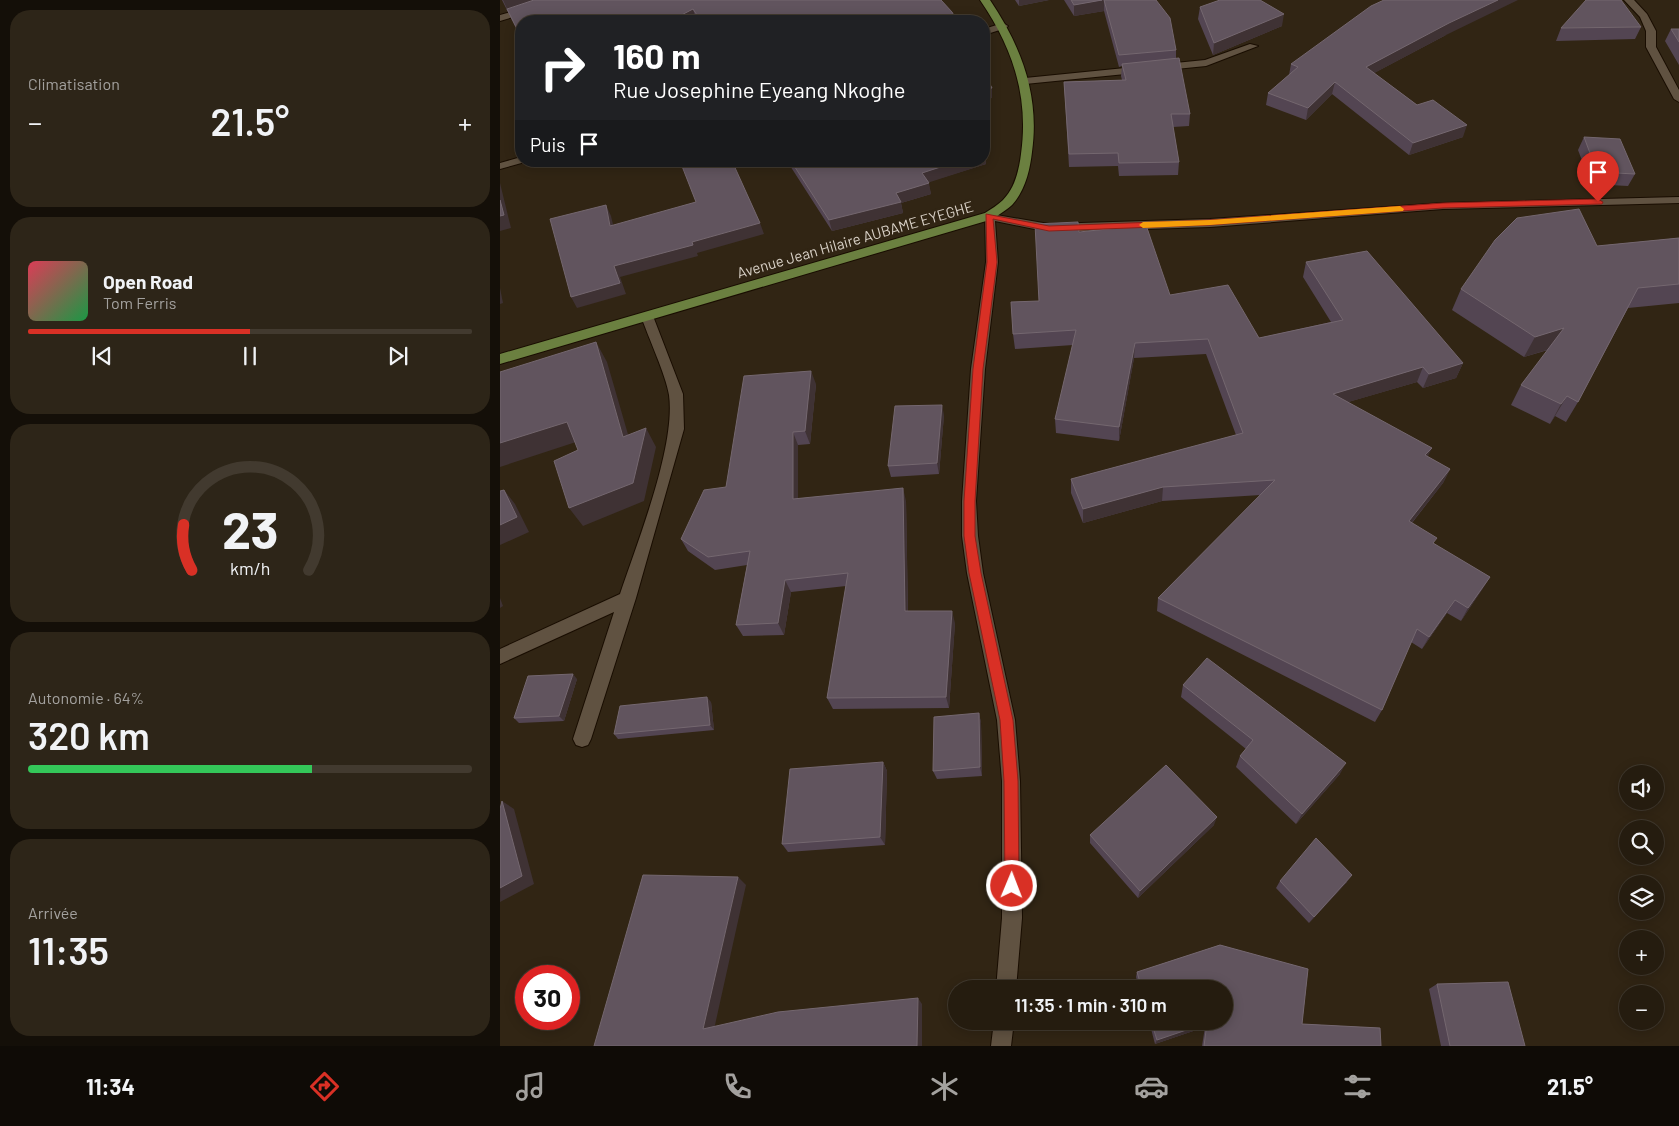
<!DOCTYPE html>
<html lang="fr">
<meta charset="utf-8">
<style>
:root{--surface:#251c0f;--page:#2d2518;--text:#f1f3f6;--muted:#a3a19e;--line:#423a2f;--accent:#d93025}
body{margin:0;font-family:Barlow,sans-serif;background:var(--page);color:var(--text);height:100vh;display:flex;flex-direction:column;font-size:19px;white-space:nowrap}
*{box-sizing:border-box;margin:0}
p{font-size:16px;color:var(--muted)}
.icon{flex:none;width:28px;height:28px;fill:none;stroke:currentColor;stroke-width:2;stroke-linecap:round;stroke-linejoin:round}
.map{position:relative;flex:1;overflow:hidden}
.drawer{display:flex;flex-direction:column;gap:10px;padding:10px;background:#140f08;width:500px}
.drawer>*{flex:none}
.top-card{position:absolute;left:15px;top:15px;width:475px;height:152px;border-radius:20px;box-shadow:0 2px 12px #0003,0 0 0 1px var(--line);background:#202124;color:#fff;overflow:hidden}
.controls{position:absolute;left:1119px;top:765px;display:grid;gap:10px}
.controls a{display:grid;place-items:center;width:45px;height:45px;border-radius:50%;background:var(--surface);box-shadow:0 2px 12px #0003,0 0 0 1px var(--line);font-size:25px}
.speed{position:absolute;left:15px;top:965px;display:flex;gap:10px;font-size:25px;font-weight:700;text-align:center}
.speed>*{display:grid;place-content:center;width:65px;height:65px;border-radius:50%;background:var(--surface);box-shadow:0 2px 12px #0003,0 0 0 1px var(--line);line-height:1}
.speed .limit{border:8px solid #d22;background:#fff;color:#111}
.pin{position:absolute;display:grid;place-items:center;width:42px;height:42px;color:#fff;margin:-51px -21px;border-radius:50% 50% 50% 0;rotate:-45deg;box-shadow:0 0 5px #0007}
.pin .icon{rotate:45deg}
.me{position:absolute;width:55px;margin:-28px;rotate:1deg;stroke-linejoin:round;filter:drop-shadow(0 0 4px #0008)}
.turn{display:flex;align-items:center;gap:18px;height:105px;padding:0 15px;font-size:22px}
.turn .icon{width:65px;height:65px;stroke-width:2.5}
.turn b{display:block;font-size:35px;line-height:42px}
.then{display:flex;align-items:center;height:48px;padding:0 15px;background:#0003;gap:10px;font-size:19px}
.big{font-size:38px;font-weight:600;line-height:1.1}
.drawer .tile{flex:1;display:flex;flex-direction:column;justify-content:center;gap:8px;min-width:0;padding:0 18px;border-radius:20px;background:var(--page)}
.drawer .dial{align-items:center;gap:0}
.dial svg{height:130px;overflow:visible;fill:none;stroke:var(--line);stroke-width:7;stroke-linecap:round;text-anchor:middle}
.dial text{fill:var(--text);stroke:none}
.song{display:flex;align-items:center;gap:15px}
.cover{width:60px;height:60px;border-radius:8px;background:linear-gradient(135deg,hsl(350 70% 55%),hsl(140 70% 35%))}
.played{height:5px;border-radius:2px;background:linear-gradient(90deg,var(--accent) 50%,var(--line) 50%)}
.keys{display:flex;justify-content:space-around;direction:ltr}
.heat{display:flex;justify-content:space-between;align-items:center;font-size:28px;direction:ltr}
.charge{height:8px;border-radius:4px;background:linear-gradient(90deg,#34c759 64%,var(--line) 0)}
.trip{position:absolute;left:448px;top:980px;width:285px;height:50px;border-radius:25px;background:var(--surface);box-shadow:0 2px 12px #0003,0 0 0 1px var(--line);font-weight:600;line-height:50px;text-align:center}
.dock{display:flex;height:80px;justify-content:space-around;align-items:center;background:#0f0b06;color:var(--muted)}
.dock .icon{width:35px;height:35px}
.dock .current{color:var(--accent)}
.dock b{font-size:22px;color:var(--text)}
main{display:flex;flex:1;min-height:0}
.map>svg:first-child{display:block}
</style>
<main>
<section class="drawer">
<div class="tile"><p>Climatisation</p>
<div class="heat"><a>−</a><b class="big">21.5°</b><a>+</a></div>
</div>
<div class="tile">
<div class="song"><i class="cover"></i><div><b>Open Road</b><p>Tom Ferris</p></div></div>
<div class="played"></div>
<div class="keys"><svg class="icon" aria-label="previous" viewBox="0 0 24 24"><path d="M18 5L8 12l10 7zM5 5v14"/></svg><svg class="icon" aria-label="pause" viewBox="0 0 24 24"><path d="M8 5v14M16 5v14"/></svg><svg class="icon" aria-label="next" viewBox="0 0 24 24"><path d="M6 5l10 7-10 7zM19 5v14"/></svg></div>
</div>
<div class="tile dial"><svg viewBox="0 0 100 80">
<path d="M14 69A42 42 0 1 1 86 69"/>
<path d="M14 69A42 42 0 0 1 9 41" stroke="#d93025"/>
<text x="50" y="56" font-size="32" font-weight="700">23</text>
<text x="50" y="72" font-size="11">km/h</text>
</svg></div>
<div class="tile"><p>Autonomie · 64%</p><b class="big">320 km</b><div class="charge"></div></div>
<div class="tile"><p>Arrivée</p><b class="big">11:35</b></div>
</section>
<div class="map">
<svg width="1179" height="1046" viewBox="0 0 1179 1046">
<rect width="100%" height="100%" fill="#312514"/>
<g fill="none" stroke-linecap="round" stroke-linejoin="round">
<defs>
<path id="minor" d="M54,0H69L0,21V15Z
M1124,0H1134L1147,14L1156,31V47L1179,90V102L1174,99L1146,47V31L1140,17Z
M503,23L508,26L506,28L484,35V29Z
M750,44L758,46L706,66L525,84L520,81L525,78L705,60Z
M21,157V161L25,162L0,169V163Z
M1179,197V203L943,209L710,227L549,232L495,221L498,262L485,369L476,501L478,536L483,573L515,720L520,781L522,918L516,989H496L502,918V781L497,720L467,573L462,536V501L471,369L486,262L485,213L549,224L710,219L943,203Z
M147,312L153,316L183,394L184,429L136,598L91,739L88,745L82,747L76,745L73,739L114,612L0,664V649L120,594C137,543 176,446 169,395C166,375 148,337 141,316Z
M494,1021H514L511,1046H491Z"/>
<path id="major" d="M480,0H490C521,46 540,95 532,152C530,170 525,191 512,205C507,210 499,214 493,219L0,364V354L485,213C491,209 498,205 503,200C515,188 519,170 521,154C529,97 513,48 480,0Z"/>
</defs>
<use href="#minor" stroke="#190d01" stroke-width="2"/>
<use href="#major" stroke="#190d01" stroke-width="2"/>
<use href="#minor" fill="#605241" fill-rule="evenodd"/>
<use href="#major" fill="#6b8040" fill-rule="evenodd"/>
</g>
<path fill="#534552" d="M2,0L457,21H198L196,19L193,21H21V38Z
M515,0H549L519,6Z
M564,0H656L676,50V58L690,114L689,126L673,127L679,162L678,175L619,176L618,166L569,167L564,82L622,80L621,76L622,66L619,67L604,11L574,16Z
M700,7L782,26L713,55L698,19Z
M1141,27L1135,39L1056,41L1061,28Z
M1171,29H1179V65L1165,41Z
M946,35L874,73L917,105L963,137L909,155L832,94L806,120L766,105L768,93L789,75L791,64Z
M1084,137L1135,174L1128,186L1091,184L1078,150Z
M485,153L486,164L428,182L431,194L401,203L403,213L332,231L287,161H484Z
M579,232L670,295L759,338L831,322L803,277L806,262L963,363L956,378L923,388L917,382L848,402L928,457L950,469L943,483L912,523L934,544L990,577L961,621L947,613L922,649L911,642L882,710L875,722L657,611L658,598L761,495L662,501L583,523L571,493V479L736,435L706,354L634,358L619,441L556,433L555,419L573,345L515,349L513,334L539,301Z
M1179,238V303L1128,308L1078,402L1066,422L1055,416L1050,424L1011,405L1021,385L1048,350L1024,357L952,310L961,289L1097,246Z
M316,384L310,444L298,445V498L406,501L408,611L455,623L449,708L333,709L327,698L346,586L291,592L284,635L243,636L236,625L247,565L215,570L188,551L181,539Z
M444,415L439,474L391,477L388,466Z
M77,679L64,721L19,723L14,718Z
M683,685L840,774L796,824L736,767L740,756L746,749L681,697Z
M211,702L214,730L118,739L114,734Z
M479,713L481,723L482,776L437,779L433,771Z
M383,762L387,771L385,845L288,852L282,844Z
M714,825L638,898L590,843V835Z
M780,881L847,882L809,923L776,888Z
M720,945L808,969L802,1024L880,1028L881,1046H702L705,1027L655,1044L649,1021H724V989H639L636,977L637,972Z
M937,984L1025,1046H941L929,989Z"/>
<path fill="#3f3234" d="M3,0H47L8,11Z
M519,0H549L519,6Z
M604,0V11L574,16V5Z
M998,0H1018L946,35L863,79L866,67L949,23Z
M193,9L196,19L193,21H170Z
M784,14L782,26L713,55L714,43Z
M835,82L832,94L806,120L808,108Z
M492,88V98L484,100V89Z
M967,125L963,137L909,155L913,143Z
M484,153H485L486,164L424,184L422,173L459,161H484Z
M0,183L11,228L0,231Z
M429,183L431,194L401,203L403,213L332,231L329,220L396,193Z
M106,205L111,216L116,237L110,226Z
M260,223L264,234L197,253L198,256L120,277L126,294L77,308L71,297L114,266L192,242Z
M0,288L3,303L0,304Z
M1064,328L1053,348L1024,357L1035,337Z
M96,342L107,362L134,455L123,437Z
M635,343L634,358L619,441V427Z
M963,363L956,378L923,388L929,374Z
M923,367L917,382L828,408L833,394Z
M311,371L316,384L310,444L305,431Z
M1067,396L1055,416L1050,424L1061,404Z
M442,405L444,415L439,474L437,463Z
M67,422L79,441L0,467V443Z
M146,428L156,447L144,501L83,526L69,508Z
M293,432L298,445V512L293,499Z
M932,448L925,462V455Z
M950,469L943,483L902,535L909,521Z
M663,487L662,501L583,523V509Z
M403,488L406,501L408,623L405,611Z
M4,490L15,504L29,532L0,545V525Z
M990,577L982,590L961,621L968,608Z
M285,580L291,592L284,635L278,623Z
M0,598L3,606L0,608Z
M955,600L947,613L922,649L929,637Z
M452,611L455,623L449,708L446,697Z
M73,674L77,679L64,721L59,716Z
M207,697L211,702L214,730L210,725Z
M479,713L481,723L482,776L480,767Z
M383,762L387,771L385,845L380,837Z
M846,763L840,774L796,824L802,814Z
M2,801L14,809L34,884L0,902Z
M717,817L714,825L638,898L640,891Z
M852,875L847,882L809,923L814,917Z
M238,877L246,885L213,1034L203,1029Z
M418,998L422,1004V1046H417Z
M707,1023L705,1027L655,1044L657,1040Z"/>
<path fill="#61545e" stroke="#74676f" d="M34,0H441L452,12L457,21H201L193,9L170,21H21V37L7,9Z
M571,0H602L574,5Z
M604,0H656L670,18L676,50L619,55Z
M720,0H760L784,14L714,43L700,7Z
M884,0H998L949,23L866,67L917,105L933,100L967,125L913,143L835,82L808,108L768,93L798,67L791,64L871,6Z
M1086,0H1121L1141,27L1061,28Z
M1171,29H1179V42Z
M679,58L690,114H671L679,162L619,163L618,153L569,154L564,82L626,80L622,64Z
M484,73L492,88L484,89Z
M1084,137L1120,139L1135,174L1097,172Z
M180,161H232L260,223L192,242L193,245L114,266L120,283L71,297L50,219L106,205L110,226L196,202Z
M291,161H459L422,173L429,183L396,193L401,202L329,220Z
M0,200L4,215L0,216Z
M1079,209L1097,246L1179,238V284L1138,288L1078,402L1067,396L1061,404L1021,385L1064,328L1035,337L961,289L995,240L1017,218Z
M578,222L579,232L646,225L670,295L728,285L759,338L843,320L806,262L867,251L963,363L929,374L923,367L833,394L932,448L925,455L950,469L909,521L937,538L933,543L990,577L968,608L955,600L929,637L917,629L882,710L658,598L775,480L663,487L583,509L571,479L743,433L708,339L635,343L619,427L555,419L576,330L513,334L511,302L539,301L535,224Z
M96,342L123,437L146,428L133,483L69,508L54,461L78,450L67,422L0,443V372Z
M311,371L305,431L293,432V499L403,488L405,611H452L446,697L327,698L348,573L285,580L278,623L236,625L250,551L208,557L181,539L204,490L226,487L244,376Z
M442,405L437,463L388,466L395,406Z
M4,490L17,517L0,525V491Z
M707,658L846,763L802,814L740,756L753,740L683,685Z
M73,674L59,716L14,718L28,676Z
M207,697L210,725L114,734L120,706Z
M479,713L480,767L433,771L434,717Z
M383,762L380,837L282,844L290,769Z
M666,765L717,817L640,891L590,835Z
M2,801L22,876L0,888V809Z
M816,838L852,875L814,917L780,881Z
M143,875L238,877L203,1029L278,1012L418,998L417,1046H94Z
M720,945L808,969L802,1024L880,1028L881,1046H704L707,1023L657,1040L651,1021H724V989H642L637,972Z
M1008,982L1025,1046H950L937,984Z"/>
<path fill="#d93025" stroke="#8d1f18" d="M1098,199L1103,202L1102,204L943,208L710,225L549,231L493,219L497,262L483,369L475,501V536L481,573L513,720L518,781L519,886L517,891L512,893L507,891L505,886L504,781L500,720L469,573L464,536V501L473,369L487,262L486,214L549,226L710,220L943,203Z"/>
<path fill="#f59e0b" d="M900,206L904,209L903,211L710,225L643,228L639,225L643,222L710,220Z"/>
<g text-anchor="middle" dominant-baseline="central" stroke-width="5" stroke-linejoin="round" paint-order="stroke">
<g font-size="15" fill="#d9d1c7" stroke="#312514">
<text transform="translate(355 239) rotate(-16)">Avenue Jean Hilaire AUBAME EYEGHE</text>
</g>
</g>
</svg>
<div class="controls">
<a><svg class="icon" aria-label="sound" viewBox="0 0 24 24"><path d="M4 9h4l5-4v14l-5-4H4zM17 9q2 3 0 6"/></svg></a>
<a><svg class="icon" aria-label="search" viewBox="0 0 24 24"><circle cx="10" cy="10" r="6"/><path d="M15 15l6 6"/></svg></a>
<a><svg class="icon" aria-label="layers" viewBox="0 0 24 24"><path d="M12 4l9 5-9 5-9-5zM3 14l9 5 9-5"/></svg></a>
<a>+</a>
<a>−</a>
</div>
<div class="speed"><div class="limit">30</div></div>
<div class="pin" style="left:1098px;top:202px;background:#d93025"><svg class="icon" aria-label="arrive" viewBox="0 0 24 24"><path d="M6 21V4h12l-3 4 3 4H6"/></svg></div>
<svg class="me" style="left:512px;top:886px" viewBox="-20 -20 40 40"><circle r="17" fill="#d93025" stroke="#fff" stroke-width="3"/><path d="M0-11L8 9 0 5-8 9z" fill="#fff"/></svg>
<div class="trip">11:35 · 1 min · 310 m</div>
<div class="top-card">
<div class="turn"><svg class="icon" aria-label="right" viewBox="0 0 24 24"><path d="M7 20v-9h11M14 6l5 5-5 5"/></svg><div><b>160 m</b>Rue Josephine Eyeang Nkoghe</div></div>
<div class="then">Puis<svg class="icon" aria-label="arrive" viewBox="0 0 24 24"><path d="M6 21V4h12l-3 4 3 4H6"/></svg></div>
</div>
</div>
</main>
<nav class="dock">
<b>11:34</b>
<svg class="icon current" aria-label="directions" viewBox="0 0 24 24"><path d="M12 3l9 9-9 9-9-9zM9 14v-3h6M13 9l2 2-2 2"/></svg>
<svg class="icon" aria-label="music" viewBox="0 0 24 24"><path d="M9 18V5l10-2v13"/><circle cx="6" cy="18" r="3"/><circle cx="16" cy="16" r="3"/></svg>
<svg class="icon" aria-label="phone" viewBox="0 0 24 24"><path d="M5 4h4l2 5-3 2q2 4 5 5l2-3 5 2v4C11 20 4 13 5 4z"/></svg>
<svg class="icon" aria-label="climate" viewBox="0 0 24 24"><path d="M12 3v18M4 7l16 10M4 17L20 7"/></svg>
<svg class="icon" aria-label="car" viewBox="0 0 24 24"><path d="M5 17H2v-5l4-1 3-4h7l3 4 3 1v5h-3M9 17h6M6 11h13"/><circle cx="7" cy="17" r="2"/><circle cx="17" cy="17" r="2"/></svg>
<svg class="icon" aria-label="filters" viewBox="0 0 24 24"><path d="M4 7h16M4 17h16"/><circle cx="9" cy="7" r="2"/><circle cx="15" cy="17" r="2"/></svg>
<b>21.5°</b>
</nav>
